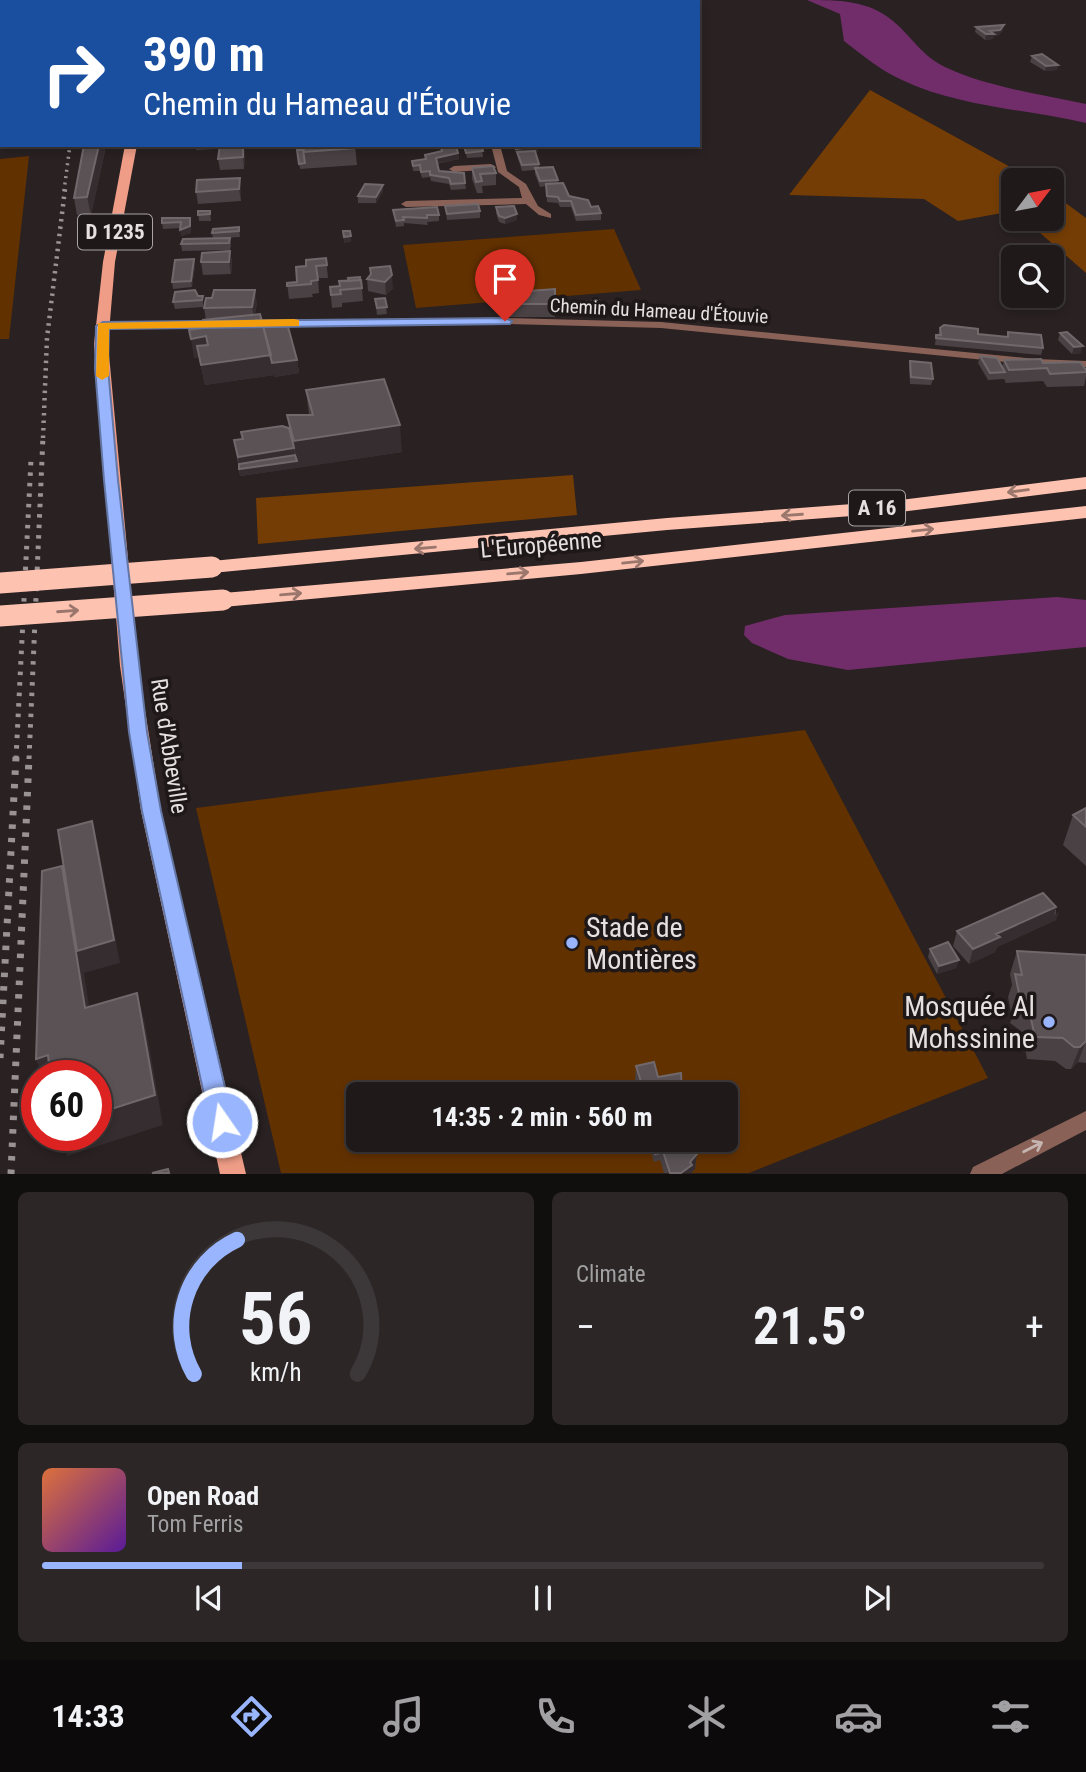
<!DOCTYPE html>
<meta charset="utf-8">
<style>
:root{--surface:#1f191a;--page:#2c2627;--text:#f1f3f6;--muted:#a1a0a2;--line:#3c3839;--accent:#99b5fd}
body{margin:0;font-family:"Roboto Condensed",sans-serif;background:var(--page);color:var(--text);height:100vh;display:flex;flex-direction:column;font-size:26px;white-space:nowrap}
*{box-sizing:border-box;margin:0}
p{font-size:23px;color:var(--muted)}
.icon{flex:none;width:38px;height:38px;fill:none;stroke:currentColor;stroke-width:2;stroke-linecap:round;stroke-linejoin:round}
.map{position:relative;height:1174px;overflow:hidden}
.details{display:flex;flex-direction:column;gap:18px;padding:18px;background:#110e0e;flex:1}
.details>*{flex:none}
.hud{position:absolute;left:0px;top:0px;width:700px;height:147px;box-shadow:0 4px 10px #0003,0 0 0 2px var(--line);background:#1a4fa0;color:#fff;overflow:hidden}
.needle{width:46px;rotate:58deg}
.fabs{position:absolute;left:1001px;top:168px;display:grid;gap:14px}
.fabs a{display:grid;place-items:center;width:63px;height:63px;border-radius:10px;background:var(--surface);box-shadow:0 4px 10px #0003,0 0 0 2px var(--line);font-size:35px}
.speed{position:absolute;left:21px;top:1060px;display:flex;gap:14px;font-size:35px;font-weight:700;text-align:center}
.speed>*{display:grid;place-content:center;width:91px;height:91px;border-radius:50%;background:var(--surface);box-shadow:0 4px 10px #0003,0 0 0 2px var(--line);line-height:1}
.speed .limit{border:10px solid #d22;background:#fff;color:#111}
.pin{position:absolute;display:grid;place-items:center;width:60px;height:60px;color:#fff;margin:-72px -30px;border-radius:50% 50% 50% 0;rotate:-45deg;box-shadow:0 0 7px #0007}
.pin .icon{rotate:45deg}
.me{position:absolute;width:77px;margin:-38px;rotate:347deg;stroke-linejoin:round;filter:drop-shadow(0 0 5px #0008)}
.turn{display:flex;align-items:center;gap:24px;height:147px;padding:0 28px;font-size:32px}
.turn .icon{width:91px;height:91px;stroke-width:2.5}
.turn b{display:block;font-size:49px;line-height:60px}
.big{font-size:52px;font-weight:700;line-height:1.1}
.details .widget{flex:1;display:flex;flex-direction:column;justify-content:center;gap:10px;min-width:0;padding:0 24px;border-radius:10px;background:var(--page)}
.details .dial{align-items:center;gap:0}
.dial svg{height:182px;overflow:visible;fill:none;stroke:var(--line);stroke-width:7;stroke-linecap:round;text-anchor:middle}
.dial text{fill:var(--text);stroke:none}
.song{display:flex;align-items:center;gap:21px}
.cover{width:84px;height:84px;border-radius:10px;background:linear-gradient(135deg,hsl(20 70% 55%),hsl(270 70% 35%))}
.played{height:7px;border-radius:4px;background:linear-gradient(90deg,var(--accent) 20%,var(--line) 20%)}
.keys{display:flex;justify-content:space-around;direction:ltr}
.heat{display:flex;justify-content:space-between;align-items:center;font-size:38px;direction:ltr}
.details .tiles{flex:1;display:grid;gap:18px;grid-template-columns:1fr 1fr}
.widget:last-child{grid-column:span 2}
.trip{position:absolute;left:346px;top:1082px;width:392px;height:70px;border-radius:10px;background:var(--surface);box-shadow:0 4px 10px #0003,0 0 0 2px var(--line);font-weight:700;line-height:70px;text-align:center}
.dock{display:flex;height:112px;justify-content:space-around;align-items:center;background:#0c0a0a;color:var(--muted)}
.dock .icon{width:49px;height:49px}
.dock .on{color:var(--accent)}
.dock b{font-size:32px;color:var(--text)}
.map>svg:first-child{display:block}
</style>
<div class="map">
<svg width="1086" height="1174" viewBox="0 0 1086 1174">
<rect width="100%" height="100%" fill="#292122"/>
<path fill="#623100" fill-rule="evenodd" d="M29,156L9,339H0V159Z
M614,229L641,290L416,308L403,245Z
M805,730L988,1078L749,1173H281L196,808ZM359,1094H726V1139H359Z"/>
<path fill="#743d05" d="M870,90L1034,180H1013V211L958,221L924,199L789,195Z
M1052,193L1086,218V273L1024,219H1052Z
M573,475L577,515L258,544L256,498Z"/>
<path fill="#702d69" d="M807,0C838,0 868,0 893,21C912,37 922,56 945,67C987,87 1040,94 1086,104V123C1025,109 959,107 902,80C880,70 862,55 844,41L840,14Z
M1057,597L1086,600V647L848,670L788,659L752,643L744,635L745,626L785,615Z"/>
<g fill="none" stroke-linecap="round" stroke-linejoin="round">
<path fill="#896156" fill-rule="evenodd" d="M0,0H7V2L0,4Z
M469,0H477V2H469Z
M0,55H2V59H0Z
M0,91H2L0,98Z
M491,145H500L507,171L526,184L538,206L551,214V218L539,215L526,204L406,207L401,204L406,201L522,198L519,187L498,172Z
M491,164L496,167L494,169L454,172L449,169L454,166Z
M505,318L661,322L1036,359L1086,361V367L1036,365L661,328L505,324L246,326L241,323L246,320Z
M222,321L228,324L226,326L103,329L97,326L103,323Z
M1086,1111V1130L1002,1174H970L973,1167Z"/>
<path fill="#ef9d87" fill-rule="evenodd" d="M161,0H171L161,2Z
M125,145H137L115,262L108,344L138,666L161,811L246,1174H220L141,811L120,666L94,344L103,262Z"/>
<path fill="#fec2b1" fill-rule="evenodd" d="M1086,477V489L892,513L667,530L212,573L202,567L212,561L667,518L892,501Z
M1086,506V518L581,574L223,607L212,600L223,593L581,562Z"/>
<path stroke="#9a9394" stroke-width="3.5" stroke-dasharray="2 4.5" stroke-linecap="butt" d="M64,191L70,145"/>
<path stroke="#9a9394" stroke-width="4.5" stroke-dasharray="2.5 5" stroke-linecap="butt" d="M43,438L47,338L65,189"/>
<path stroke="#9a9394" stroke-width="5" stroke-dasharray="3.5 7" stroke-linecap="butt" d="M16,759L31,460
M29,759L43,436"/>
<path stroke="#9a9394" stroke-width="7" stroke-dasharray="4.5 9" stroke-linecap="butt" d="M0,1058L16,757
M11,1174L29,757"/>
<path stroke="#fec2b1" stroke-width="21" d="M0,583L212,567
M0,616L223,600"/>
</g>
<path fill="#494144" d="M490,0H507V2H490Z
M976,27L1003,30L999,35L994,36L993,39L985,40L975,32Z
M1032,56L1058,65L1057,70L1045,71L1030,62Z
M84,145H104L105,151L91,215H77L74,198Z
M151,145H189V147L152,149Z
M195,145H215V149L196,150Z
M302,145H355L357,165L300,169L297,150H302Z
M489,145V149H482L483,157L467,158L464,146Z
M511,145H538V152H535L539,164V167L558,180V183L569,196L591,207L601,213V220L576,221L571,207H560L558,203L547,202L546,186L540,187L535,174V170L522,171L514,146Z
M245,151L244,169L220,170L218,159Z
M458,153L459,159L437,164L439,171L465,183L466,189L451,190L449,184L431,181L430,177L422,178L420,171H413L412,161Z
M472,168L496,173V185L482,186L483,193H477L472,179Z
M241,190V201L198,204L196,192Z
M383,191L376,203H358V196Z
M445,206L480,211V218L447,220Z
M496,207L517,214V220L505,224L499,222L496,213Z
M393,210L439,215V221L427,222L428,225L404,223V226L396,227Z
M198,211H210L211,221H199Z
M190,218L191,233L181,236V228L163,229L162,223Z
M239,227L240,237L223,238H230L231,245L230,250L182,251L181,244L213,239L212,233Z
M230,251L232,263L231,274L203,275L201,262Z
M326,258L328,278H318L319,293L312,294L313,297L289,299L287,283L297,282Z
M194,259L195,265L192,287L173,289L172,282Z
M370,268L393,288L386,295L368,291L367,279L370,275Z
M330,287L362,288L363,301L342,303V307L332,308Z
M555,289V317H502V293Z
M198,296H203V307L175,309L173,302Z
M385,298L387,314L377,315L375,299Z
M257,303L255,314L263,326L297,360L299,373L274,377V375L205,385L199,357L194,358L206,320L204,308Z
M568,303L600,304V310L570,313L568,309Z
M940,328L978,334L1007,337L1008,332L1043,348L1041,355L935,345L936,335H938Z
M1060,333L1081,353L1072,354L1058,340Z
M980,356L1002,367L1004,360L1043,363L1086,370V377L1084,386L1047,387L1043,381L1006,383L1004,379L988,380L978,363Z
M910,361L933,379L931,385L910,384L909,368Z
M306,390L402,452L240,476L234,440L242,439L241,432L289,428L287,415H309Z
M1086,808V866L1063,845L1073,815Z
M1056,909V920L997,947L995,952L969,964L953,946L957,931Z
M930,949L959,960L956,968L937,974L928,957Z
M1017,951L1086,955V1063L1078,1062L1071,1069H1066L1055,1061L1027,1059L1022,1032L1010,1023L1012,1018L1008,997L1012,985L1010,974Z
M636,1066L658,1077L682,1094H633V1086L636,1085L635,1081Z
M647,1139H699L695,1169L691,1173H664L660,1160L654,1162Z"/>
<path fill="#352d2f" d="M1004,25L1003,30L999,35L994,36L993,39L985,40L986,34Z
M1058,65L1057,70L1045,71L1046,66Z
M99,145H104L105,151L91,215L87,197Z
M243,145H244L245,151L244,169L243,157Z
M538,146V152L516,155V149Z
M458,153L459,159L436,164V158Z
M240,178L241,190V201L239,189Z
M383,185V191L376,203V197Z
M517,214V220L505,224V218Z
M190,218L191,233L181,236L180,230Z
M351,236V242L344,243V237Z
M230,251L232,263L231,274L229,262Z
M194,259L195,265L192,287L191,281Z
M392,275L393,288L386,295L385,282Z
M255,290L257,303L254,320L252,307Z
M206,336L209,356L197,346L199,357L194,358L191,339Z
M1083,346L1081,353L1072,354L1074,347Z
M271,355L274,375L205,385L201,365Z
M297,360L299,373L274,377L272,363Z
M400,425L402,452L297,468L294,441Z
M294,448L297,468L240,476L238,457Z
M92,821L98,844L120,963L84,973L94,1038L85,1008L62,866L71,896Z
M1056,907L1054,915L1059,912L1056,920L997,947L995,952L969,964L973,949L996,934Z
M959,960L956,968L937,974L939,966Z
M137,993L145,1023L163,1125L67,1156L60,1136H96V1114Z
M1086,1041L1078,1062L1071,1069L1080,1047Z
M48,1055L55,1076H42L36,1059Z
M699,1139L695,1169L691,1173H681L690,1162Z"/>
<path fill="#5a5255" stroke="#70686b" stroke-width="2" d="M177,0H190L189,2H176Z
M307,0H321L322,2H308Z
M1004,25L1000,30L990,31L994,34H986L976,27Z
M1042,54L1058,65L1046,66L1032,56Z
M84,145H99L87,197L74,198Z
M220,145H243V157L218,159Z
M303,145H355V148L304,152Z
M481,145L483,151L466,153L464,146Z
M515,145H538V146L516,149Z
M456,146L458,153L436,158L439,171L464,173L465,183L451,184L449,178L430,175V171L421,172L420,165L413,166L412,161L426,159L425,155L442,151L441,147Z
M297,150H303L305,163L299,164Z
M535,151L539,164L522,165L517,152Z
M493,166L496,173L480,174L482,181L476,182L472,168Z
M553,167L558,180L540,181L535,168Z
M240,178L239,189L196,192L197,180Z
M563,183L569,196L588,200L591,207L598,206L601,213L576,215L571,201H560L558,197L547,196L546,184Z
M365,184L383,185L376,197L358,196Z
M478,204L480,211L447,214L445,206Z
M514,206L517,214L505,218L499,216L496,207Z
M437,207L439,215H427V218L403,217L404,220L396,221L393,210Z
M198,211H210V214L198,215Z
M162,218H190V226L180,230L181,222L162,223Z
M239,227V231L212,233L213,229Z
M343,231H350L351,236L344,237Z
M230,238L229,243L181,244L183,239Z
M230,251L229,262H201L202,253Z
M326,258L327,265L316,266L318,280L311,281V284L287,286V283L297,282L296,267L306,266V260Z
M194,259L191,281L172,282L175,260Z
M390,266L392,275L385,282L367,279L371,274L370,268Z
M360,277V280L349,281L348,278Z
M361,280L362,288L340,290L341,294L331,295L330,287L340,286L339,281Z
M555,289V304H502V293Z
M195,290L198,296H203L202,300L173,302L175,292Z
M214,290H255L252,307L204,308L206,298H212Z
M385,298L387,307L377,308L375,299Z
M599,300L600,304L570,306L568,303Z
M260,314L271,355L201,365L197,346L208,345L206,336L191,339L189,330L204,328L203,320Z
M287,323L297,360L272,363L263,326Z
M944,325L978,329V334L1008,337V332L1041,335L1043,348L936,338V335H941L940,328Z
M1067,332L1083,346L1074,347L1060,333Z
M980,356L997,358L1005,372L990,373Z
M1041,359L1043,363L1080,362L1086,370V372L1050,374L1047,368L1009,370L1004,360Z
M910,361L931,363L933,379L911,377Z
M384,379L400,425L294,441L287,415H313L306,390Z
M282,426L289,428L294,448L238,457L234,440L243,439L241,432Z
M295,455L297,461L239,469V464Z
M1086,808V827L1073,815Z
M92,821L114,940L77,951L58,830Z
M62,866L85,1008L137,993L155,1095L96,1114V1076H50L48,1055L36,1059L42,871Z
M1043,893L1056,907L996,934L1000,937L973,949L957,931Z
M948,942L959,960L939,966L930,949Z
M1017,951L1086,955V1041L1080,1047H1074L1063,1038L1035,1037L1029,1010L1018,1001L1020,998L1015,974L1022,975Z
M654,1062L658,1077L681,1073L682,1094H645L636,1066Z
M639,1084L642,1094H636L633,1086Z
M650,1139H658V1145L661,1153L655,1154Z
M659,1139H699L694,1151L697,1154L690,1162L692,1165L681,1173H670Z
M168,1169L169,1173H152Z"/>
<defs><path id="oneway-shaft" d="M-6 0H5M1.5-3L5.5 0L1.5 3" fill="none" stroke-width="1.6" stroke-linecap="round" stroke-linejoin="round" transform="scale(1.75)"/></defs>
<g stroke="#9a766c">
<use href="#oneway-shaft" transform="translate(1018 491) rotate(173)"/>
<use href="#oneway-shaft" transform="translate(792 515) rotate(176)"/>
<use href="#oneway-shaft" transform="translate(923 530) rotate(-6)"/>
<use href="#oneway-shaft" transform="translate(425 548) rotate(175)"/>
<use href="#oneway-shaft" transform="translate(633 562) rotate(-6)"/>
<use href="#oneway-shaft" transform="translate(518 573) rotate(-5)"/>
<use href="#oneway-shaft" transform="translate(291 594) rotate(-5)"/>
<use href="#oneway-shaft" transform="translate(68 611) rotate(-4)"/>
</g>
<use stroke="#c5b4b0" href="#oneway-shaft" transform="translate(1033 1147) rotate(-27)"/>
<path fill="#99b5fd" stroke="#6376a4" stroke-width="2" d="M505,318L512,321L510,324L109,329L108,368L118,480L147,732L161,811L233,1122L230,1129L222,1132L213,1129L210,1122L142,811L129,732L104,480L95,368L96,326L103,322Z"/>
<path fill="#f59e0b" d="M294,319L299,320V326L109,329V376L102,380L96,376L98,323Z"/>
<g fill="#99b5fd" stroke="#1f1818" stroke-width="2.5">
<circle cx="572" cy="943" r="7"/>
<circle cx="1049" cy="1022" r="7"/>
</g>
<g text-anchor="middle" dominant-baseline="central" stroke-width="7" stroke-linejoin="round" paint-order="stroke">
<g font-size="19" fill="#e6e0e1" stroke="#1f1818">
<text transform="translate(659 311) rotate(3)">Chemin du Hameau d'Étouvie</text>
</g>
<g fill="#1f1818" stroke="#aaa4a5" stroke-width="2">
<rect x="78" y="214.5" width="74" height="35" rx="5"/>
<rect x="849" y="490.5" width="56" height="35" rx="5"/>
</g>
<g font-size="21" font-weight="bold" fill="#e6e0e1">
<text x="115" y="232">D 1235</text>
<text x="877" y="508">A 16</text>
</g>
<g font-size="23" fill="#e6e0e1" stroke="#1f1818">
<text transform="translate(541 545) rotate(-5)">L'Européenne</text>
<text transform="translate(169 746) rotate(81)">Rue d'Abbeville</text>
</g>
<g font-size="28" fill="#e6e0e1" stroke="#1f1818" text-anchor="start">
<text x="586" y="927">Stade de<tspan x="586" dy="32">Montières</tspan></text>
<text x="1035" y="1006" text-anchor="end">Mosquée Al<tspan x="1035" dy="32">Mohssinine</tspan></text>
</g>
</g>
</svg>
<div class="fabs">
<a><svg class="needle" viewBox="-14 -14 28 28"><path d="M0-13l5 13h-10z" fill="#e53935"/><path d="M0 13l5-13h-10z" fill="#a1a0a2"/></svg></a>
<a><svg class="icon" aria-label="search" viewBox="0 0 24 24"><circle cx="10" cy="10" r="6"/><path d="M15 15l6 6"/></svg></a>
</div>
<div class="speed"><div class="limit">60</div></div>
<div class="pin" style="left:505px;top:321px;background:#d93025"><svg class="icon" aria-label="arrive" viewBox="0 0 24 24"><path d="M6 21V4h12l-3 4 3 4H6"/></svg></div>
<svg class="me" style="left:222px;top:1122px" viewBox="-20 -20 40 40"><circle r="17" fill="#99b5fd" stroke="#fff" stroke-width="3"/><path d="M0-11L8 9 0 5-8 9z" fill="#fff"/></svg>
<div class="trip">14:35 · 2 min · 560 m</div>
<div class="hud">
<div class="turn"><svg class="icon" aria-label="right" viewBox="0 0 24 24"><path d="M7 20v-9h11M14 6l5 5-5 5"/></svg><div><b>390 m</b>Chemin du Hameau d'Étouvie</div></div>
</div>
</div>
<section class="details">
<div class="tiles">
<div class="widget dial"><svg viewBox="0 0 100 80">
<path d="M14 69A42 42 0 1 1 86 69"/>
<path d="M14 69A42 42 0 0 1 33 10" stroke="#99b5fd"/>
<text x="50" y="56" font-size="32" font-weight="700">56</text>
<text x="50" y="72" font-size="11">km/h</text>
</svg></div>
<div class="widget"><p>Climate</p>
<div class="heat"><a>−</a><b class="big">21.5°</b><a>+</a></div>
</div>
<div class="widget">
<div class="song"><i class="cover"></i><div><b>Open Road</b><p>Tom Ferris</p></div></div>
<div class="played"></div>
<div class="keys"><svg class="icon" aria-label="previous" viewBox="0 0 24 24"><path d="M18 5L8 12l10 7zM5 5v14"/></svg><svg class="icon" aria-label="pause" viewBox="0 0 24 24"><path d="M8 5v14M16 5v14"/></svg><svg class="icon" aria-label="next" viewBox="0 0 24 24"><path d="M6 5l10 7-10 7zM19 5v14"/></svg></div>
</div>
</div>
</section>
<nav class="dock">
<b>14:33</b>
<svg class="icon on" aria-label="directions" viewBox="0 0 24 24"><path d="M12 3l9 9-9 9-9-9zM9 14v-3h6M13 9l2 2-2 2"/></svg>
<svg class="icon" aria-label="music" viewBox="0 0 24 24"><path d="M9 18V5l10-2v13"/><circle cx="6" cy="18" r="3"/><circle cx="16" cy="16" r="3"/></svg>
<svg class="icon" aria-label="phone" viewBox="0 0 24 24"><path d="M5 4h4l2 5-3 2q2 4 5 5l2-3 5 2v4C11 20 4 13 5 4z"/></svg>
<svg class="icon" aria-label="climate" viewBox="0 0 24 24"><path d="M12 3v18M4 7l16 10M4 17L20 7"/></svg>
<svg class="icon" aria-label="car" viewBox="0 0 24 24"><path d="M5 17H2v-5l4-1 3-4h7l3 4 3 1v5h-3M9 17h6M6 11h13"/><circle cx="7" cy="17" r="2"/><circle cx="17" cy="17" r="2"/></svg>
<svg class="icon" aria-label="filters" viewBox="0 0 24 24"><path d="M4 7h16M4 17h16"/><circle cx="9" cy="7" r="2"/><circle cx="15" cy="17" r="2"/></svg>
</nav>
